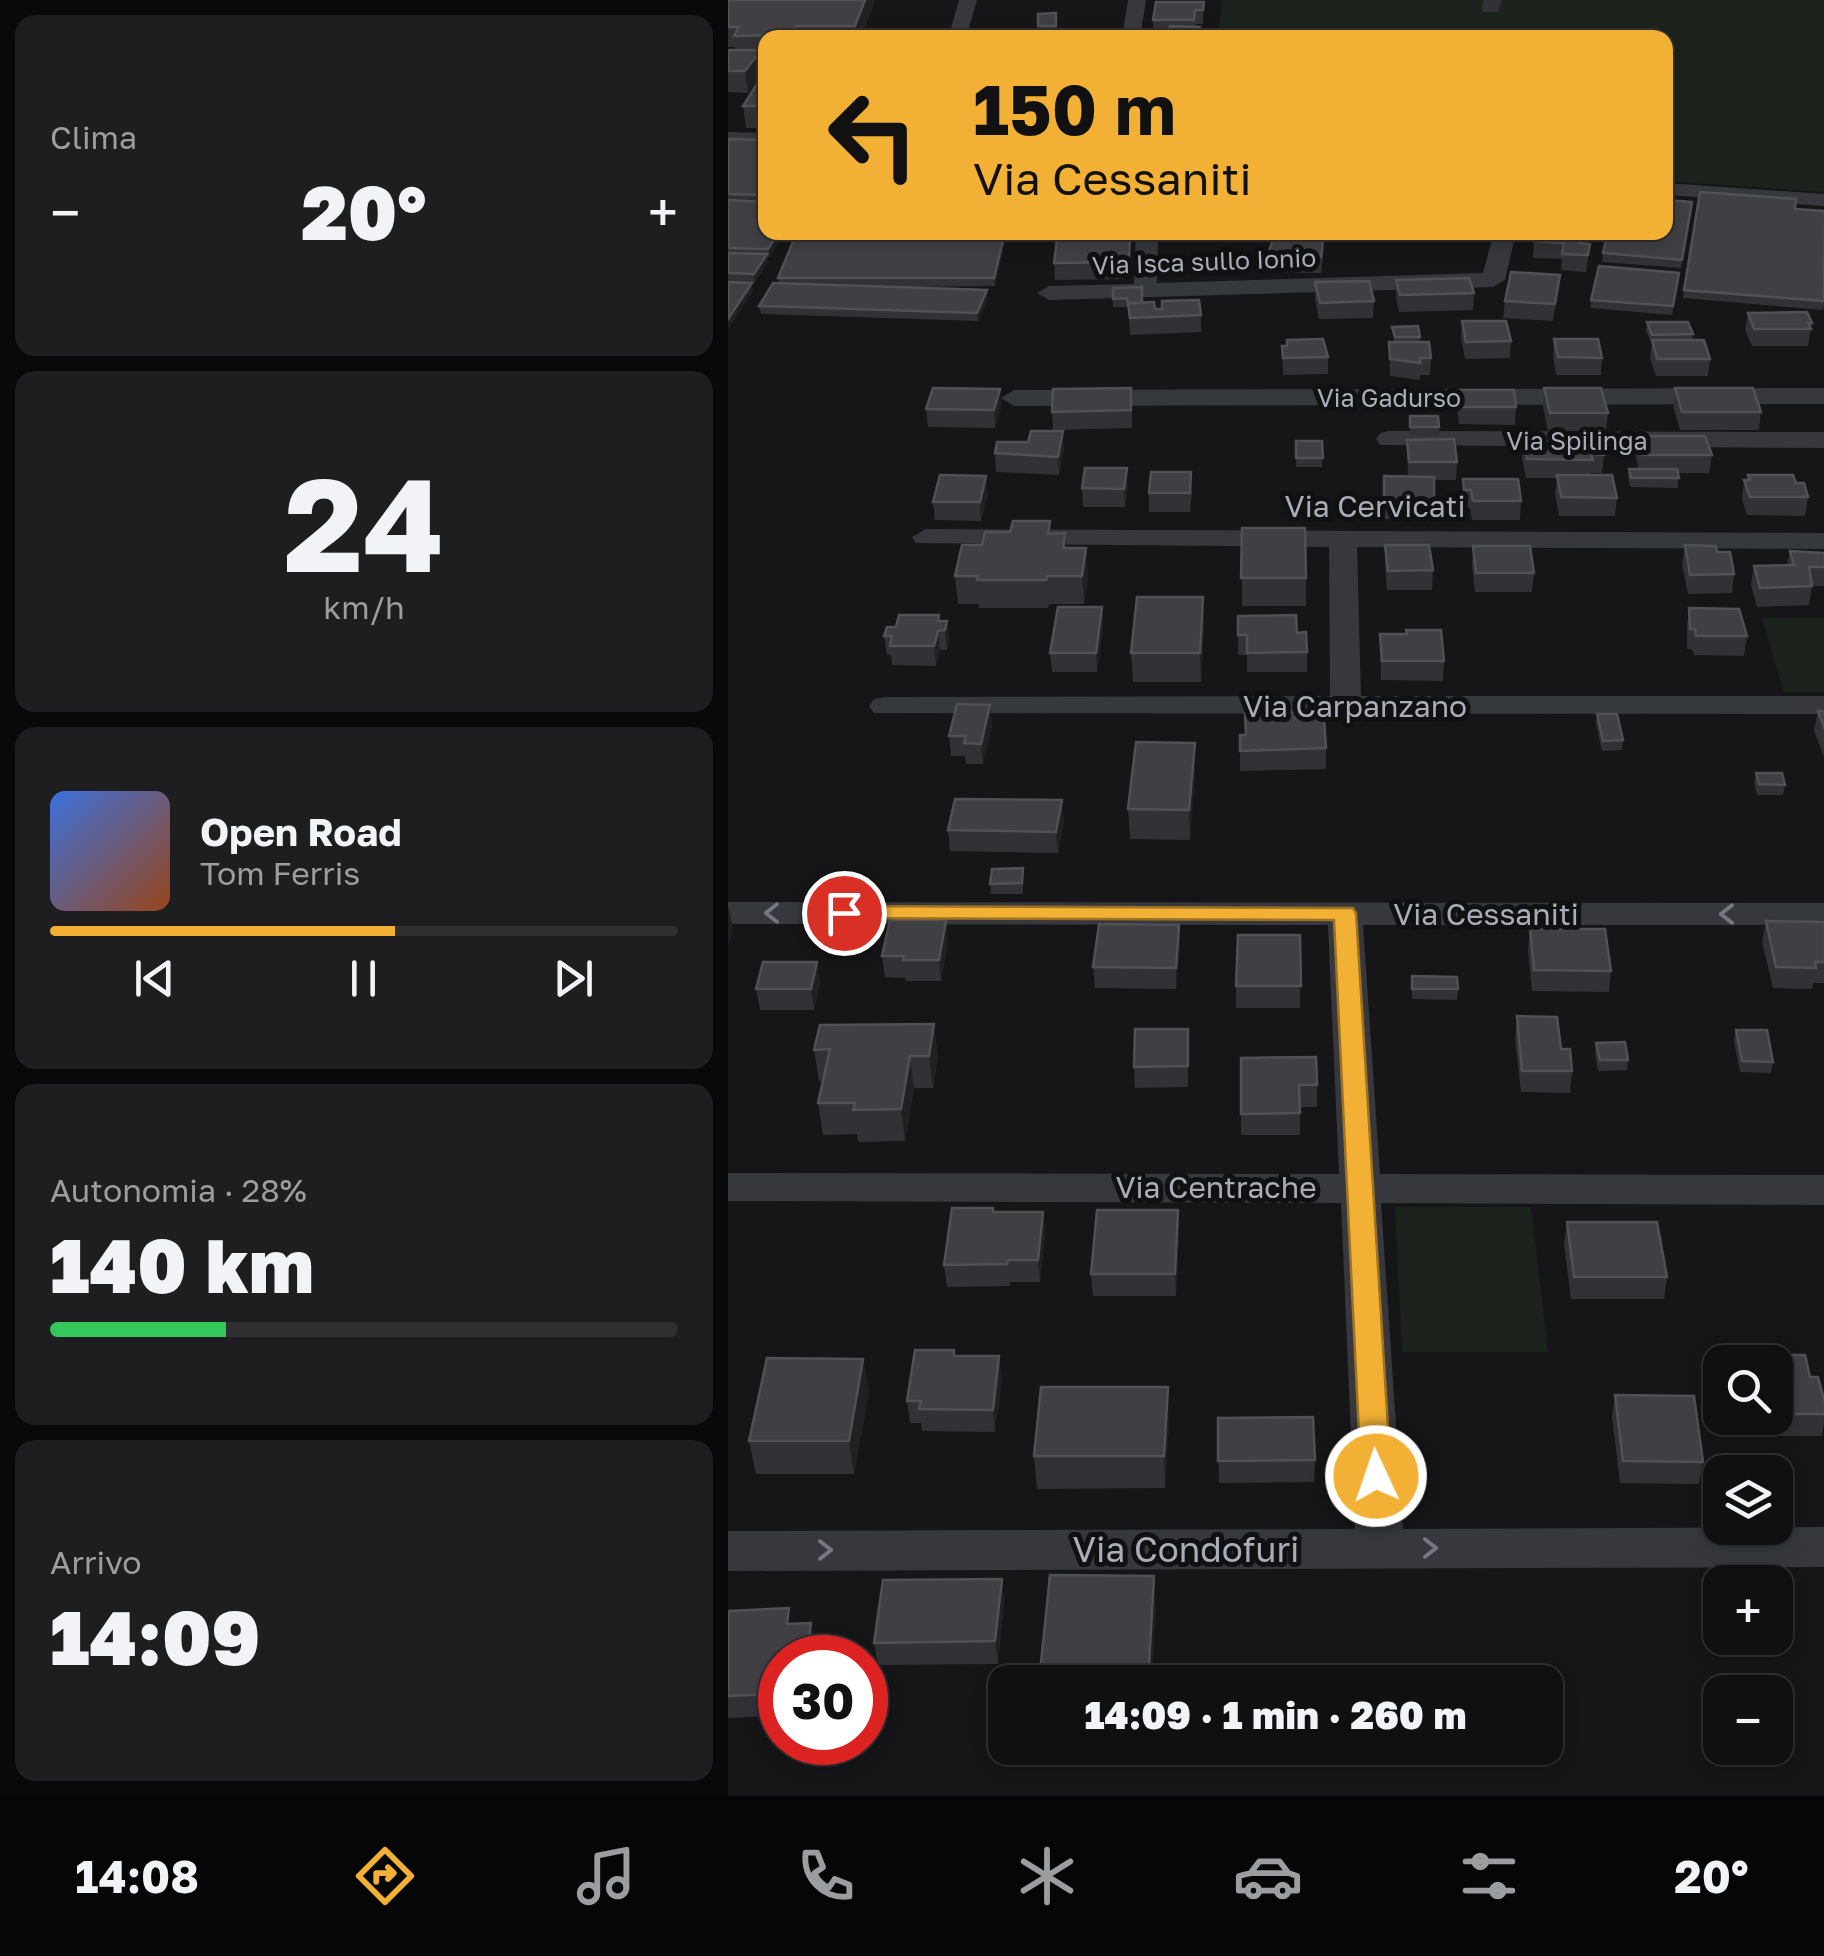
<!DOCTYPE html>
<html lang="it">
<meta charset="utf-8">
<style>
:root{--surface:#101012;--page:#1e1e20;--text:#f1f3f6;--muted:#9c9d9f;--line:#303032;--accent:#f2b134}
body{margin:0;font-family:"Golos Text",sans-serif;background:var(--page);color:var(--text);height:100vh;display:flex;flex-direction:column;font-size:38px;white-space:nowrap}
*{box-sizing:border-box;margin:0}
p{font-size:32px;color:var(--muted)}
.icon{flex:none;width:55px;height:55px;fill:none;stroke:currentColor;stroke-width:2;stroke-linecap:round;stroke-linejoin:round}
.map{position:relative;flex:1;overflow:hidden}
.panel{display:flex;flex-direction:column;gap:15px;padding:15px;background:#09090a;width:728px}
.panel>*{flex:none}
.top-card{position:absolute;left:30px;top:30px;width:915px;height:210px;border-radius:20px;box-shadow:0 5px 15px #0003,0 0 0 2px var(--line);background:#f2b134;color:#111;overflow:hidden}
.fabs{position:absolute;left:975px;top:1345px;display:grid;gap:20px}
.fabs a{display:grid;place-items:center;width:90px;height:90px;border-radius:20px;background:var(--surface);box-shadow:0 5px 15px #0003,0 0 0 2px var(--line);font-size:50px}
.speed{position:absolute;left:30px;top:1635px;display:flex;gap:20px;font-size:50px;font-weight:700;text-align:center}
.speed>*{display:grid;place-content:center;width:130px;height:130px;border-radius:50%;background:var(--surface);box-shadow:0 5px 15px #0003,0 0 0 2px var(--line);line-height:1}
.speed .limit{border:15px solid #d22;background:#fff;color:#111}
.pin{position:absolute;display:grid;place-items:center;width:85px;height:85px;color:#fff;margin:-42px;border:5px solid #fff;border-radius:50%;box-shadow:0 2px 10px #0007}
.me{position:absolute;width:110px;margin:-55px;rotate:357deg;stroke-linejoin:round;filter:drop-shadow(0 0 8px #0008)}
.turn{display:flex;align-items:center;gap:35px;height:210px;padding:0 50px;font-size:45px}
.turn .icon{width:130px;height:130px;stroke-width:2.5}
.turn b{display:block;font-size:70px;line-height:85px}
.big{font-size:75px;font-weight:800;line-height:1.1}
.panel .tile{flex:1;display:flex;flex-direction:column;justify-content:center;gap:15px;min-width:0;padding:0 35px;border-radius:20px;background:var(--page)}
.panel .dial{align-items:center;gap:0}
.dial b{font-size:130px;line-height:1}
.song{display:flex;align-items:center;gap:30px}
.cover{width:120px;height:120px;border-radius:15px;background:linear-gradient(135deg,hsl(220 70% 55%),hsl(20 70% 35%))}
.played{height:10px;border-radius:5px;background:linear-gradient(90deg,var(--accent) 55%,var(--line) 55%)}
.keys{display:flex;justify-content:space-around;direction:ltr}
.heat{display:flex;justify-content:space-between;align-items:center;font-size:55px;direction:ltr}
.charge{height:15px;border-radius:8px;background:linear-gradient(90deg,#34c759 28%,var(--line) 0)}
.trip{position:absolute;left:260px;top:1665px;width:575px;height:100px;border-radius:20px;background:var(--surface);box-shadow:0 5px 15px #0003,0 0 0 2px var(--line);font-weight:800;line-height:100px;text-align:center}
.tabs{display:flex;height:160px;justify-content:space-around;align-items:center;background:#060607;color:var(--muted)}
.tabs .icon{width:70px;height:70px}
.tabs .active{color:var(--accent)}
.tabs b{font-size:45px;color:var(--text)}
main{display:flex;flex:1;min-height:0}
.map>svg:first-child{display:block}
</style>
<main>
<section class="panel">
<div class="tile"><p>Clima</p>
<div class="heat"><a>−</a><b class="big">20°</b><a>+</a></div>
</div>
<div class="tile dial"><b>24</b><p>km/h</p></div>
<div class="tile">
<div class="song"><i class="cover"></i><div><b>Open Road</b><p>Tom Ferris</p></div></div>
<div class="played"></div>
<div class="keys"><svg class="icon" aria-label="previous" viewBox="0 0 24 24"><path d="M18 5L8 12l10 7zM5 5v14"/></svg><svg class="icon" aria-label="pause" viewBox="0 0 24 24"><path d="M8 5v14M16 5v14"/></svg><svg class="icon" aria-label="next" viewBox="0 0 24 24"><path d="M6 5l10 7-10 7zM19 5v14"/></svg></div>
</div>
<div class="tile"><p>Autonomia · 28%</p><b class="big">140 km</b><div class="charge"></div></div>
<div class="tile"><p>Arrivo</p><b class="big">14:09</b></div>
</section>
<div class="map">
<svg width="1097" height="1796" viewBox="0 0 1097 1796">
<rect width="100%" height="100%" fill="#161618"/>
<path fill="#1c231d" d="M494,0H1096V192L938,181V38H490Z
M1034,618H1096V692H1056Z
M667,1207H803L820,1352H674Z"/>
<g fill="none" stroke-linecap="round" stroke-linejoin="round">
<path fill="#37383d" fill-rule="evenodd" d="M231,0H249L238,38H220Z
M400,0H418L412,38H394Z
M0,132L38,133V145L0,144Z
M938,183L1097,194V206L938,195Z
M408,232H430L429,283L755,273L766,232H788L777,280L765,287L321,300L309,293L321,286L406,284Z
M1097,388V404L286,406L273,398L286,390Z
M661,431L1097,432V448L652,445L648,439L652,433Z
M198,529L1097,533V549L629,547L633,696H1097V714L146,713L141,706L146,699L157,697L602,696L601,547L188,543L184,537Z
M0,902L1097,903V925H635L652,1174L1097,1175V1205L653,1203L675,1529L1097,1527V1567L0,1571V1531L627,1529L613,1203L0,1201V1173L611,1174L600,925L0,924Z"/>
</g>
<path fill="#323236" d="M0,0H146V4L132,38H38V56H34L36,71L20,93L0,92V50H8L7,47H0Z
M755,0H774L770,12H754Z
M476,2L475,24H468L467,27L440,34H426L425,20Z
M328,13V33H310V26Z
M38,76V128H18L15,106Z
M0,139L38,140V232H57L41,257H39L40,262L27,282L0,281Z
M972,192L1067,209L1097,300L1095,310L955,298Z
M964,202L953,268L874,262L875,253Z
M279,232L267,286L150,287L260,299L250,321L33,314L31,306L51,284L50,278Z
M853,232L852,243L862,244L858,272L833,270L834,259L805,258L806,241Z
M402,238V274H396V279L327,280L326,263Z
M596,247L593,273L540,272V255Z
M951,273L944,315L863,308V300Z
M832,275L825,321L775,318L777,301Z
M668,280L746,293L745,310L671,312L668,297Z
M587,282L646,301L645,318L591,319L587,299Z
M385,288L427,309L473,315V332L402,335L400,307H385Z
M1020,313L1084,323L1080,346H1024L1017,330Z
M734,321L783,341L782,358L737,359L733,338Z
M919,322L965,334L964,340L982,359L980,376H928L922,358L924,344L918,331Z
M664,327L692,337V342L703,358L702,375H692V380L662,376L661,342H666Z
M826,339L874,358L873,375H828L825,356Z
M554,346L600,357V374L555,375Z
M816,388L880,413L878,431H820L815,406Z
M947,388L1033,412L1031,430H952L945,406Z
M272,389L273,407L267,428L200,427L198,409Z
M730,390L788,407L787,425L731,424L729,408Z
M404,405V428L325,430L324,412Z
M682,416L711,427V436H682Z
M909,436L984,455L981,473H950V488L902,487L900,478L901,469H911L907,454Z
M679,440L729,462L728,480H706L705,520L655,519L656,476L680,477Z
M796,440L876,455L874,473H863V475L889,498L887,516H831L827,493L829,478H798L794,458Z
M568,441H594V467H568Z
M336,449L331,475L268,472L267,453Z
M1020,475L1068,483L1080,497L1077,516L1019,515L1014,499L1016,480H1019Z
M735,479L793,501L792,520H744L742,508H735Z
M400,487L397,507H355L354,488Z
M464,491L462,512H421V493Z
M260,494L253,521L207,520L205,502Z
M322,521V534L337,533L338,548L360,576L356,604H321L320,608H251V604H230L227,576L282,532Z
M514,528L578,578V606H514Z
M657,545L705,570L704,590H659L657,564Z
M957,545L989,552L1006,574L1004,593L960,594L954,564Z
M745,546L806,573L804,592H747L744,565Z
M1062,551L1097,553V586H1084L1081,605L1029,607L1023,585L1026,566L1059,565Z
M475,597L476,625L473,682H405L403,653Z
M374,607L375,626L369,672H324L322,653Z
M961,608L1019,636L1016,656L966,655L964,649H959V627Z
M510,616L569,633L579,652V672H519V655H510Z
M211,621H219L221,640L219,650H212L208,666L164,665L163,655H159L156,636Z
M652,634H678L716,661L715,681L653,680Z
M262,705L264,725L255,764H238L237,756H223L221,736Z
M1090,711H1097V759L1086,731Z
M869,714L895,740L894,750L874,751L868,724Z
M567,718L598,748V769L512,771V735H517Z
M467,743V772L462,840L402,839L400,809Z
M1028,773L1057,785L1055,795H1029L1026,783Z
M336,821L330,853L222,851L220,830Z
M295,868V894H263L262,884Z
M1038,921L1097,922V983H1085L1084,989L1045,988L1034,942Z
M451,925L452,946L448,989L367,988L365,967Z
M802,929L883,971L881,992L804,991L800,950Z
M572,935V1008H508V986Z
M220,941L213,981H178L177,978L157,977L154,956Z
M89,962L92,983L86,1010H32L28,989Z
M684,976L730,989L729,1000L684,999Z
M789,1016L833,1049L844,1071L842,1093L793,1092L787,1038Z
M92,1025L210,1055L205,1088H186L177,1141L130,1142L129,1134L95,1135L90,1103L95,1081H91L86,1050Z
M1008,1030L1045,1062L1043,1073L1012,1072L1006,1041Z
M868,1043L900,1060L899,1070L870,1071L867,1053Z
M460,1050V1087L407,1088L406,1067Z
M513,1058L589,1085V1107H572V1135H513Z
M265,1212H315L317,1234L312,1282H282V1286L219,1287L216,1265Z
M839,1222L939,1277L936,1299H843L836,1244Z
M451,1232L448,1296H365L363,1274Z
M1012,1349L1049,1355L1082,1377L1097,1414L1094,1436H1018L1017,1427H1008L1006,1418H1048V1362H1009Z
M227,1356L274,1378L267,1432L194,1431L193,1423H182L179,1401Z
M135,1359L141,1391L126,1474H28L21,1441Z
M887,1395L975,1462L971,1484L892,1483L884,1417Z
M490,1418L587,1460L586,1482L491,1483Z
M441,1420L437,1488L309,1489L306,1456Z
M274,1579L276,1601L270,1664L150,1665L146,1643Z
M0,1611L64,1624L83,1623L87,1645L86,1658H52V1716L0,1718Z"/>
<path fill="#212124" d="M137,0H146V4L132,38H128L127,26Z
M68,26L69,38H63V35Z
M33,50L36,71L20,93L17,71Z
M51,232H57L41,257L40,249Z
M277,232H279L267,286L266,278Z
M39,254L40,262L27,282L26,274Z
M24,283L25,291L0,330V319Z
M259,290L260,299L250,321L249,313Z
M272,389L273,407L267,428L266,410Z
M335,431L336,449L331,475L330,457Z
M399,468L400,487L397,507L396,489Z
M258,476L260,494L253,521L252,502Z
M358,548L360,576L356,604L354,576Z
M475,597L476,625L473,682L472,653Z
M374,607L375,626L369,672L368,653Z
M219,621L221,640L219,650L217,630Z
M210,631L212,650L208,666L206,646Z
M262,705L264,725L255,764L253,744Z
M467,743V772L462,840L461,810Z
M334,800L336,821L330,853L328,832Z
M1,908L5,929L0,947V911Z
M218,920L220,941L213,981L211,960Z
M451,925L452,946L448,989V968Z
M89,962L92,983L86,1010L83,989Z
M206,1024L210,1055L205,1088L201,1056Z
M182,1056L186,1088L177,1141L173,1109Z
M450,1210L451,1232L448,1296L447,1274Z
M315,1212L317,1234L312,1282L310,1260Z
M271,1356L274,1378L267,1432L265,1410Z
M135,1359L141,1391L126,1474L121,1441Z
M440,1387L441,1420L437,1488L436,1456Z
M426,1576L428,1608L424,1682H420Z
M274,1579L276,1601L270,1664L267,1641Z
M83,1623L87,1645L86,1658H78Z"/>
<path fill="#3f3f44" stroke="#4f5156" stroke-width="2.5" d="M0,0H137L127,26H68L63,35L6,36L11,27H0Z
M428,2H476L475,10H467L466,20H425Z
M328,13V26H310V14Z
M442,26L472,27L470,38H439Z
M0,50H33L17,71H0Z
M34,76H38V106H15Z
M0,139L38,140V195L0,194Z
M972,192L1068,199L1067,209L1097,211L1096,301L956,290Z
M0,200L38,202V232H51L40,249L0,248Z
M938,200L964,202L954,260L875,253L880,232H938Z
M69,232H277L266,278H50Z
M547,232H596L593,257L540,255Z
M808,232H852L851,243L862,244L860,255L834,254L836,243L806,241Z
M402,238L401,257H396V262L326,263L329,239Z
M0,253L39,254L26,274L0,273Z
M871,266L951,273L945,306L863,300Z
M783,272L832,275L827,304L777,301Z
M741,278L746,293L672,295L668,280Z
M641,281L646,301L592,303L587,282Z
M0,282L24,283L0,319Z
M45,283L259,290L249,313L31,306Z
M414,287V303H400V305L399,298L385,299V288Z
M471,300L473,315L402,318L400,303L426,302L427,309H434V301Z
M1079,312L1084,323H1080L1083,329H1026L1020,313Z
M734,321H778L783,341L738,342Z
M919,322H960L965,334L924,335Z
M690,326L692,337H667L664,327Z
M595,339L600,357L555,358L554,346H559V340Z
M826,339H870L874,358L830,357Z
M924,340H976L982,359H929Z
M661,342H701L703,358H692V363L662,359Z
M205,388L272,389L266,410L198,409Z
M403,388V410L324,412L325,389Z
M816,388H873L880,413H822Z
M947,388H1025L1033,412H954Z
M730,390H786L788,407H732Z
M682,416H710L711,427H682Z
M303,431H335L330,457L267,453L269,442H300Z
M909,436H977L984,455H914Z
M726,439L729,462H681L679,440Z
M796,440H873L876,455L863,454L865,460L799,459Z
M568,441H594L595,458H568Z
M357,468H399L396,489L354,488Z
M901,469H949L951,478H903Z
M423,472H463L462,493H421Z
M212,475L258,476L252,502H205Z
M829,475H884L889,498L833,497Z
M1020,475H1065L1068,483H1076L1080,497H1022L1016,480H1022Z
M656,476L706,477V502L656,501Z
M735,479H790L793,501H745L743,490H736Z
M285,521H322L320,534L337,533L335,548H358L354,576H319L318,580H249L250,576H227L234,545H254L257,532H282Z
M514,528H577L578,578H513Z
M657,545H701L705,570L660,571Z
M957,545L988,546L989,552H1002L1006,574L962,575Z
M745,546H802L806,573H748Z
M1062,551L1097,553V567H1081L1084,586L1032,588L1026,566L1066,565Z
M409,597H475L472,653H403Z
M330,607H374L368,653H322Z
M961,608L1011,609L1019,636H968L967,629H962Z
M171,615H211L210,621H219L217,630L210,631L206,646H162L164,636H156L159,627H168Z
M568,615L569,633L578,632L579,652L519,653V635H510V616Z
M678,630H713L716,661H654L652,634H679Z
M229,704L262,705L253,744L236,743L238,736H221Z
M1090,711H1097V730Z
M567,712V718H596L598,748L512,751V735H518L517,713Z
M869,714H889L895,740L875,741Z
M408,742L467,743L461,810L400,809Z
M1028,773H1054L1057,785L1031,784Z
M227,799L334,800L328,832L220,830Z
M295,868L294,883L262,884L264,869Z
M162,920H218L211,960H175L176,956H154Z
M1038,921L1097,922V962H1087L1088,968L1048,967Z
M371,924L451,925L448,968L365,967Z
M802,929H877L883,971L806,970Z
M510,935H572L573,986H508Z
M35,962H89L83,989H28Z
M684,976L729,977L730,989H684Z
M789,1016L829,1017L833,1049H842L844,1071H794Z
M206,1024L201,1056H182L173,1109L125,1110L127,1103H90L102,1049L86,1050L92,1025Z
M407,1029H460V1066L406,1067Z
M1008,1030H1039L1045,1062L1014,1061Z
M897,1042L900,1060H872L868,1043Z
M588,1057L589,1085H571L572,1113L513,1114V1058Z
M224,1208H265V1212H315L310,1260H280L279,1264L216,1265Z
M369,1210H450L447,1274H363Z
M839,1222H929L939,1277H846Z
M1012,1349H1048L1049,1355H1077L1082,1377H1090L1097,1403V1414H1048V1362H1015Z
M187,1350H226V1356H271L265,1410L191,1409L193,1401H179Z
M39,1358L135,1359L121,1441H21Z
M313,1387H440L436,1456H306Z
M887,1395L966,1396L975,1462L895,1461Z
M585,1417L587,1460L490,1461V1418Z
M322,1575L426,1576L420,1682H311Z
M274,1579L267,1641L146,1643L155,1580Z
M61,1608L59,1624L83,1623L78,1658H52V1694L0,1696V1611Z"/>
<defs><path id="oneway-chevron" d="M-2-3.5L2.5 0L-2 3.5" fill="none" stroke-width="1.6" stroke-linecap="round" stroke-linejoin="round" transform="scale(2.5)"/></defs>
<g stroke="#757881">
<use href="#oneway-chevron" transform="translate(44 913) rotate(-180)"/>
<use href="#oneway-chevron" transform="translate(999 914) rotate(-180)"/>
<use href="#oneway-chevron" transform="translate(702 1548)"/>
<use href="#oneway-chevron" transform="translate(97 1550)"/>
</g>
<path fill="#f2b134" stroke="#9d7322" stroke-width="2.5" d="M116,906L625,908L628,913L663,1476L659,1484L648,1488L638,1484L633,1476L606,920L108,918L104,913Z"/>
<g text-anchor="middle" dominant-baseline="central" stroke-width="10" stroke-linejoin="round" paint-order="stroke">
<g font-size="25" fill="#a8adb8" stroke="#111113">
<text transform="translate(476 261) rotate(-2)">Via Isca sullo Ionio</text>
<text x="661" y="397">Via Gadurso</text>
<text x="849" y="440">Via Spilinga</text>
</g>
<g font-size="30" fill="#a8adb8" stroke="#111113">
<text x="647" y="506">Via Cervicati</text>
<text x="627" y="706">Via Carpanzano</text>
<text x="758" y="914">Via Cessaniti</text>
<text x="488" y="1187">Via Centrache</text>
</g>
<g font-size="35" fill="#a8adb8" stroke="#111113">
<text x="458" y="1549">Via Condofuri</text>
</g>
</g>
</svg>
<div class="fabs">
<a><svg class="icon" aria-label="search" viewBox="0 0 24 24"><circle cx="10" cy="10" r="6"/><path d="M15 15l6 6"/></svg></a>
<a><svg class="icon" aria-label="layers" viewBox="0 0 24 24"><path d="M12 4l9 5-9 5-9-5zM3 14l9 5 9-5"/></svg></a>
<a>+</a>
<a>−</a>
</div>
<div class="speed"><div class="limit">30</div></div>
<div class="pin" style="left:116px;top:913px;background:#d93025"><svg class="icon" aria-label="arrive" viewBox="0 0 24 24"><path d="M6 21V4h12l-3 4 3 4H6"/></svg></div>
<svg class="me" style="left:648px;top:1476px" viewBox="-20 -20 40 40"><circle r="17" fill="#f2b134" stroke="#fff" stroke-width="3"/><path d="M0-11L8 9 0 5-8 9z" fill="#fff"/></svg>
<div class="trip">14:09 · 1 min · 260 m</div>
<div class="top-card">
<div class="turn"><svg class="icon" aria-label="left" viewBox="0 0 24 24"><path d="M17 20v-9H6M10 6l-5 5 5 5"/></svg><div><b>150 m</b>Via Cessaniti</div></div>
</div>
</div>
</main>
<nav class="tabs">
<b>14:08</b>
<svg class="icon active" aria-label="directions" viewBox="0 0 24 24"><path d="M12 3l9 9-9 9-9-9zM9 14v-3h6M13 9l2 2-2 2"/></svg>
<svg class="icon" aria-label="music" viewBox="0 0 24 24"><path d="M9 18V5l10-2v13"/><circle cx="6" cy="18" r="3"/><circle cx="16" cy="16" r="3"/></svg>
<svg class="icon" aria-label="phone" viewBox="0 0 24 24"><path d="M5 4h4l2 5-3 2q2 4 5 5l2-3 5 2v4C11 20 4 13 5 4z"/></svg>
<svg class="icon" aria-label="climate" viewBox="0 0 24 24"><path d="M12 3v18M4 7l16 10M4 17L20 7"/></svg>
<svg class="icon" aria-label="car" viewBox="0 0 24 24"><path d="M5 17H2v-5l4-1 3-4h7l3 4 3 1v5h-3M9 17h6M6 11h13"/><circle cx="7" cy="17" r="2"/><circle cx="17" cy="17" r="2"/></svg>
<svg class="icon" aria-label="filters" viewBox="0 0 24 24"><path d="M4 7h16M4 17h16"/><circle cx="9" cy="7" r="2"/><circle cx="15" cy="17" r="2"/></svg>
<b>20°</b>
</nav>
